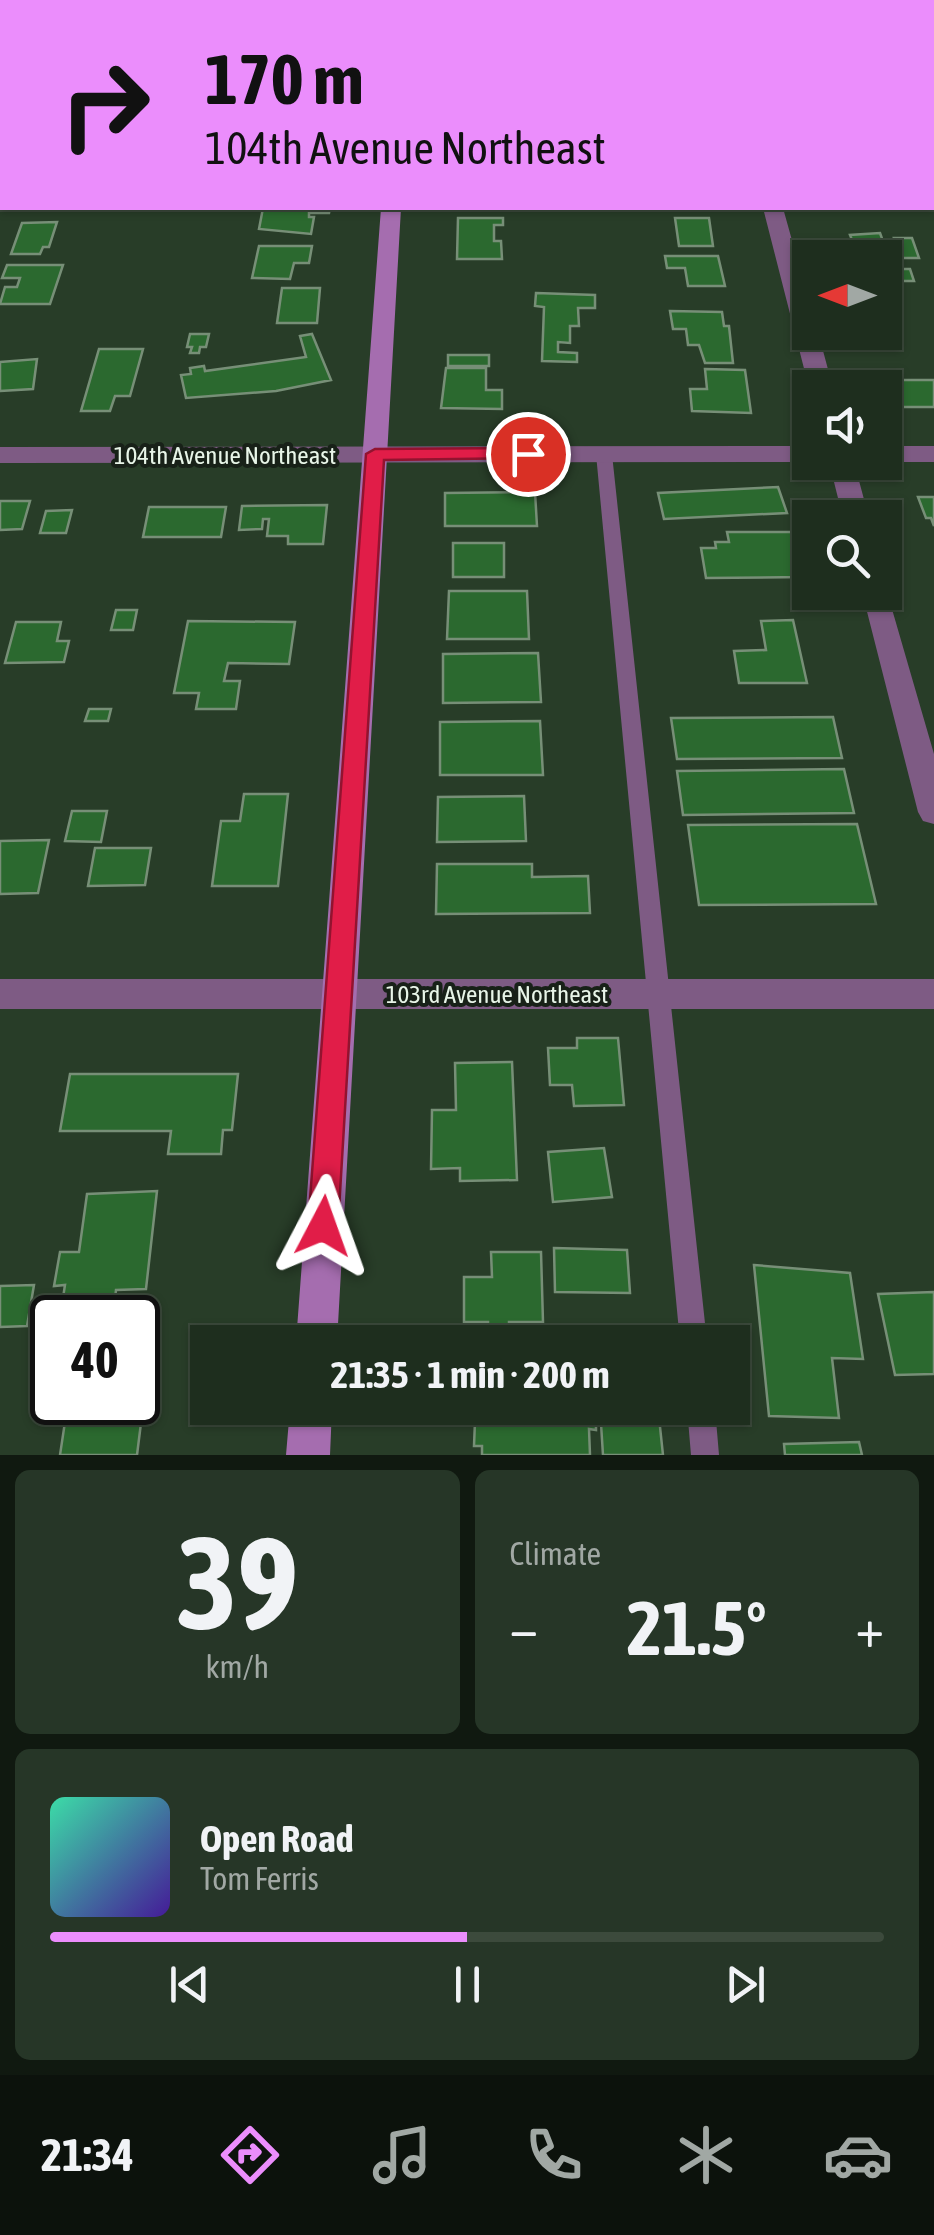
<!DOCTYPE html>
<meta charset="utf-8">
<style>
:root{--surface:#1e2e1e;--page:#263627;--text:#f1f3f6;--muted:#a1a8a4;--line:#3c4a3c;--accent:#eb8dfc}
body{margin:0;font-family:"Asap Condensed",sans-serif;background:var(--page);color:var(--text);height:100vh;display:flex;flex-direction:column;font-size:38px;white-space:nowrap}
*{box-sizing:border-box;margin:0}
p{font-size:32px;color:var(--muted)}
.icon{flex:none;width:55px;height:55px;fill:none;stroke:currentColor;stroke-width:2;stroke-linecap:round;stroke-linejoin:round}
.map{position:relative;height:1455px;overflow:hidden}
.details{display:flex;flex-direction:column;gap:15px;padding:15px;background:#101910;flex:1}
.details>*{flex:none}
.top-card{position:absolute;left:0px;top:0px;width:935px;height:210px;box-shadow:0 2px 8px #0004,0 0 0 2px var(--line);background:#eb8dfc;color:#111;overflow:hidden}
.needle{width:65px;rotate:270deg}
.controls{position:absolute;left:792px;top:240px;display:grid;gap:20px}
.controls a{display:grid;place-items:center;width:110px;height:110px;border-radius:0px;background:var(--surface);box-shadow:0 2px 8px #0004,0 0 0 2px var(--line);font-size:50px}
.speed{position:absolute;left:30px;top:1295px;display:flex;gap:20px;font-size:50px;font-weight:700;text-align:center}
.speed>*{display:grid;place-content:center;width:130px;height:130px;border-radius:50%;background:var(--surface);box-shadow:0 2px 8px #0004,0 0 0 2px var(--line);line-height:1}
.speed .limit{border:5px solid #111;border-radius:15px;background:#fff;color:#111}
.pin{position:absolute;display:grid;place-items:center;width:85px;height:85px;color:#fff;margin:-42px;border:5px solid #fff;border-radius:50%;box-shadow:0 2px 10px #0007}
.me{position:absolute;width:110px;margin:-55px;rotate:4deg;stroke-linejoin:round;filter:drop-shadow(0 0 8px #0008)}
.turn{display:flex;align-items:center;gap:35px;height:210px;padding:0 40px;font-size:45px}
.turn .icon{width:130px;height:130px;stroke-width:2.5}
.turn b{display:block;font-size:70px;line-height:85px}
.big{font-size:75px;font-weight:700;line-height:1.1}
.details .tile{flex:1;display:flex;flex-direction:column;justify-content:center;gap:15px;min-width:0;padding:0 35px;border-radius:15px;background:var(--page)}
.details .dial{align-items:center;gap:0}
.dial b{font-size:130px;line-height:1}
.song{display:flex;align-items:center;gap:30px}
.cover{width:120px;height:120px;border-radius:15px;background:linear-gradient(135deg,hsl(160 70% 55%),hsl(260 70% 35%))}
.played{height:10px;border-radius:5px;background:linear-gradient(90deg,var(--accent) 50%,var(--line) 50%)}
.keys{display:flex;justify-content:space-around;direction:ltr}
.heat{display:flex;justify-content:space-between;align-items:center;font-size:55px;direction:ltr}
.details .tiles{flex:1;display:grid;gap:15px;grid-template-columns:1fr 1fr}
.tile:last-child{grid-column:span 2}
.trip{position:absolute;left:190px;top:1325px;width:560px;height:100px;border-radius:0px;background:var(--surface);box-shadow:0 2px 8px #0004,0 0 0 2px var(--line);font-weight:700;line-height:100px;text-align:center}
.tabs{display:flex;height:160px;justify-content:space-around;align-items:center;background:#0c120c;color:var(--muted)}
.tabs .icon{width:70px;height:70px}
.tabs .selected{color:var(--accent)}
.tabs b{font-size:45px;color:var(--text)}
.map>svg:first-child{display:block}
</style>
<div class="map">
<svg width="934" height="1455" viewBox="0 0 934 1455">
<rect width="100%" height="100%" fill="#283d28"/>
<path fill="#2b692f" stroke="#778f77" stroke-width="2.5" d="M263,208H330L329,213H309V217H314L311,234L259,229Z
M458,218H503V225H494V241H501L502,259H457Z
M675,218H709L713,246H679Z
M57,222L49,247H43L40,254H11L22,223Z
M880,233L885,247H892L894,254H856L846,240H852L850,235Z
M894,238H912L919,258H901Z
M259,246H312L309,263H294L290,279L252,278Z
M665,256H718L725,286H688L685,268H667Z
M7,265H63L50,304H0L5,287H17L20,278H2Z
M885,269H910L914,281H897L900,290H885Z
M282,288H320L317,323H277Z
M536,293L595,295V308H578L579,326H570V343L558,342V352L577,353V362L542,361L544,307L535,306Z
M670,311L722,312L724,326H729L733,363H705L699,345H688L686,329H673Z
M190,334H209L206,347H200L199,353H190L192,347H187Z
M312,334L331,380L276,391L186,398L181,375L191,374L190,368L204,366L205,371L306,357L300,336Z
M99,349H143L130,396H115L110,411H81Z
M448,355H489V366H448Z
M37,359L33,389L0,391V362Z
M446,368H486V390H502V409L441,408Z
M705,369L745,370L751,413L692,411L690,389H707Z
M890,380H934V407H898Z
M778,487L787,513L664,519L658,493Z
M535,492L537,526H445V493Z
M918,497H934V526L931,518H926Z
M0,501H30L22,529L0,530Z
M327,505L323,544H288V536H267L269,519H263L262,529L239,530L242,506Z
M149,507H226L221,537H143Z
M72,510L66,533H40L46,511Z
M727,532H794L804,577L706,578L701,548H716L715,542H729Z
M453,543H504V577H453Z
M449,591H527L529,639H447Z
M116,610H137L133,630H111Z
M793,620L807,683H739L734,651L766,650L761,621Z
M188,621L295,622L289,664L228,663L224,681H240L236,709H196L199,693H174Z
M16,622H61L57,641H69L64,662L5,663Z
M538,653L541,702L443,703V654Z
M89,709H111L108,721H85Z
M833,717L842,758L677,759L671,718Z
M540,721L543,775H440V722Z
M844,769L854,813L683,815L677,771Z
M244,794H288L278,886H212L221,821H240Z
M524,796L526,841L437,842L438,797Z
M72,811H107L101,842L65,841Z
M857,824L876,904L699,905L688,825Z
M49,840L38,893L0,894V841Z
M95,848H151L145,885L88,886Z
M437,864H532V877L588,876L590,913L436,914Z
M577,1038H618L624,1105L574,1106L572,1085H550L548,1048H577Z
M512,1062L517,1180L460,1181V1168L431,1169L432,1110H456L455,1063Z
M70,1074H238L232,1130H223L221,1154H168L171,1131H60Z
M604,1148L612,1197L553,1202L548,1152Z
M157,1191L146,1289L116,1290L113,1315L60,1317L65,1285L54,1286L60,1252H79L87,1194Z
M554,1248L627,1250L630,1293L555,1292Z
M491,1252H541L543,1322H509V1338H488V1322H464V1277H492Z
M754,1265L850,1273L863,1359L832,1358L839,1418L769,1416Z
M34,1285L27,1326L0,1327V1286Z
M934,1292V1374L895,1375L878,1294Z
M138,1359H149L137,1455H60L68,1402H138Z
M503,1408H596V1430L589,1429L590,1455H482V1446H474L475,1421L502,1422Z
M600,1408H658L663,1455H603Z
M859,1442L862,1455H785L784,1444Z"/>
<g fill="none" stroke-linecap="round" stroke-linejoin="round">
<path fill="#7e5b84" fill-rule="evenodd" d="M604,449L612,454L707,1342H680L596,454Z
M687,1408H715L719,1455H691Z"/>
<path fill="#7e5b84" fill-rule="evenodd" d="M710,0H726L727,2H711Z
M0,71H2V81H0Z
M932,142H934V154H932Z
M763,208H783L810,305V332H818L833,388H809Z
M810,446V462L0,463V447Z
M885,446H934V462H885Z
M829,462H854L869,518H843Z
M885,585L934,754V824L923,821L918,812L862,592H885Z
M0,979H934V1009H0Z"/>
<path fill="#a56daf" fill-rule="evenodd" d="M396,0H412V2H396Z
M381,208H401L337,1342H296Z
M290,1408H332L330,1455H286Z"/>
</g>
<path fill="#e11d48" stroke="#92132f" stroke-width="2.5" d="M528,448L534,450V458L384,460L338,1226L334,1236L323,1240L313,1236L308,1226L366,454L375,449Z"/>
<g text-anchor="middle" dominant-baseline="central" stroke-width="8" stroke-linejoin="round" paint-order="stroke">
<g font-size="25" fill="#e8f5e8" stroke="#182118">
<text x="225" y="455">104th Avenue Northeast</text>
<text x="497" y="994">103rd Avenue Northeast</text>
</g>
</g>
</svg>
<div class="controls">
<a><svg class="needle" viewBox="-14 -14 28 28"><path d="M0-13l5 13h-10z" fill="#e53935"/><path d="M0 13l5-13h-10z" fill="#a1a8a4"/></svg></a>
<a><svg class="icon" aria-label="sound" viewBox="0 0 24 24"><path d="M4 9h4l5-4v14l-5-4H4zM17 9q2 3 0 6"/></svg></a>
<a><svg class="icon" aria-label="search" viewBox="0 0 24 24"><circle cx="10" cy="10" r="6"/><path d="M15 15l6 6"/></svg></a>
</div>
<div class="speed"><div class="limit">40</div></div>
<div class="pin" style="left:528px;top:454px;background:#d93025"><svg class="icon" aria-label="arrive" viewBox="0 0 24 24"><path d="M6 21V4h12l-3 4 3 4H6"/></svg></div>
<svg class="me" style="left:323px;top:1226px" viewBox="-20 -20 40 40"><path d="M0-17L14 15 0 8-14 15z" fill="#e11d48" stroke="#fff" stroke-width="4"/></svg>
<div class="trip">21:35 · 1 min · 200 m</div>
<div class="top-card">
<div class="turn"><svg class="icon" aria-label="right" viewBox="0 0 24 24"><path d="M7 20v-9h11M14 6l5 5-5 5"/></svg><div><b>170 m</b>104th Avenue Northeast</div></div>
</div>
</div>
<section class="details">
<div class="tiles">
<div class="tile dial"><b>39</b><p>km/h</p></div>
<div class="tile"><p>Climate</p>
<div class="heat"><a>−</a><b class="big">21.5°</b><a>+</a></div>
</div>
<div class="tile">
<div class="song"><i class="cover"></i><div><b>Open Road</b><p>Tom Ferris</p></div></div>
<div class="played"></div>
<div class="keys"><svg class="icon" aria-label="previous" viewBox="0 0 24 24"><path d="M18 5L8 12l10 7zM5 5v14"/></svg><svg class="icon" aria-label="pause" viewBox="0 0 24 24"><path d="M8 5v14M16 5v14"/></svg><svg class="icon" aria-label="next" viewBox="0 0 24 24"><path d="M6 5l10 7-10 7zM19 5v14"/></svg></div>
</div>
</div>
</section>
<nav class="tabs">
<b>21:34</b>
<svg class="icon selected" aria-label="directions" viewBox="0 0 24 24"><path d="M12 3l9 9-9 9-9-9zM9 14v-3h6M13 9l2 2-2 2"/></svg>
<svg class="icon" aria-label="music" viewBox="0 0 24 24"><path d="M9 18V5l10-2v13"/><circle cx="6" cy="18" r="3"/><circle cx="16" cy="16" r="3"/></svg>
<svg class="icon" aria-label="phone" viewBox="0 0 24 24"><path d="M5 4h4l2 5-3 2q2 4 5 5l2-3 5 2v4C11 20 4 13 5 4z"/></svg>
<svg class="icon" aria-label="climate" viewBox="0 0 24 24"><path d="M12 3v18M4 7l16 10M4 17L20 7"/></svg>
<svg class="icon" aria-label="car" viewBox="0 0 24 24"><path d="M5 17H2v-5l4-1 3-4h7l3 4 3 1v5h-3M9 17h6M6 11h13"/><circle cx="7" cy="17" r="2"/><circle cx="17" cy="17" r="2"/></svg>
</nav>
